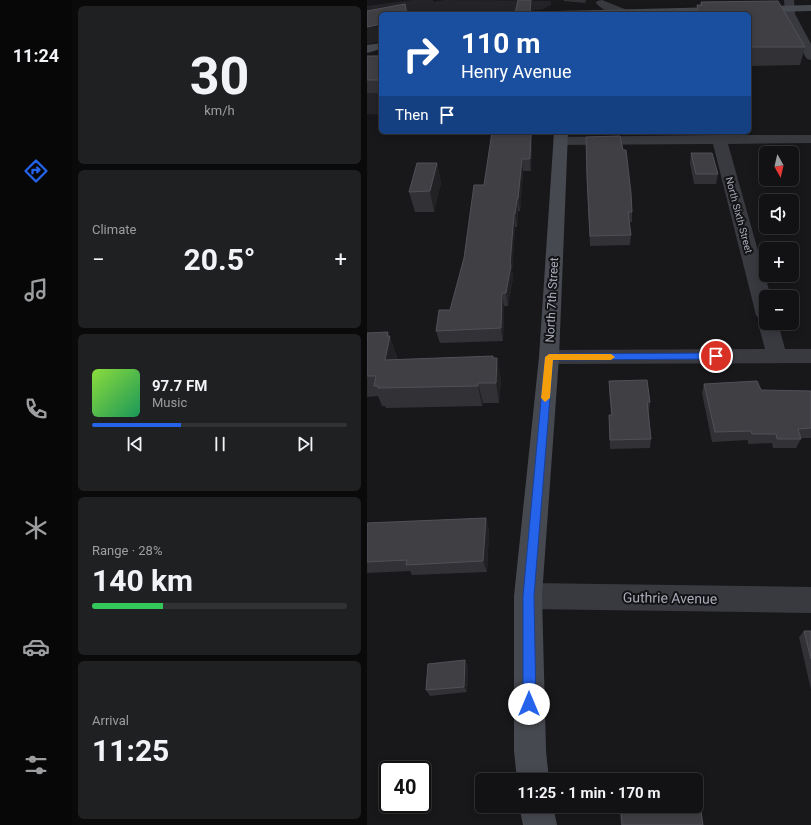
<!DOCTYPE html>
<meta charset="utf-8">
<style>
:root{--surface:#121214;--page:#1f2022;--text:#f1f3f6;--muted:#9c9ea0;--line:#313234;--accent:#2563eb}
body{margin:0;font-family:Roboto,sans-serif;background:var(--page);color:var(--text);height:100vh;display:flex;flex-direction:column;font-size:15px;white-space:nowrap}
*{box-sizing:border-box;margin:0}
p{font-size:13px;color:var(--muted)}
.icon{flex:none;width:22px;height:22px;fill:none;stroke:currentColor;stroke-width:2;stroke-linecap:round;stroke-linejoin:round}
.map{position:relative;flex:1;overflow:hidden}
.side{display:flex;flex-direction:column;gap:6px;padding:6px;background:#0a0a0b;width:295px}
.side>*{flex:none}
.top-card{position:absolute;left:12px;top:12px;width:372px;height:122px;border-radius:6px;box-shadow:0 2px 10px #0003,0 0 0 1px var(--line);background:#1a4fa0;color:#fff;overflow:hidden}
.needle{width:26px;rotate:172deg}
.tools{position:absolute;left:392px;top:146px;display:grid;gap:8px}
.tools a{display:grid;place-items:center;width:40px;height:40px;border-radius:6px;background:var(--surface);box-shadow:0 2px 10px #0003,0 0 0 1px var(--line);font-size:20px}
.speed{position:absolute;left:12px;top:761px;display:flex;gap:8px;font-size:20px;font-weight:700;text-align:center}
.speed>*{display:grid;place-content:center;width:52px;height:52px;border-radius:50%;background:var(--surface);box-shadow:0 2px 10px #0003,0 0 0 1px var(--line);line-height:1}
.speed .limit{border:2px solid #111;border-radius:6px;background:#fff;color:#111}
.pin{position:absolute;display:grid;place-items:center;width:34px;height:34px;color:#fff;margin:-17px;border:2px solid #fff;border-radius:50%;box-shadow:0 1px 4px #0007}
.me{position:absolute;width:44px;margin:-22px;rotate:0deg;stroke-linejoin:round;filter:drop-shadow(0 0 3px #0008)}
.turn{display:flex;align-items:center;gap:14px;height:84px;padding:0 16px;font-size:18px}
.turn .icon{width:52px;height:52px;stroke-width:2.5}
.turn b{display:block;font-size:28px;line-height:34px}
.then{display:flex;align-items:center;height:38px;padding:0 16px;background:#0003;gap:8px;font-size:15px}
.big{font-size:30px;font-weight:700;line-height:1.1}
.side .widget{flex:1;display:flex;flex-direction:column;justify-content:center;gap:6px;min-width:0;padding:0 14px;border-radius:6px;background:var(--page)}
.side .dial{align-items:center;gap:0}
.dial b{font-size:52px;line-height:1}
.song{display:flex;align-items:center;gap:12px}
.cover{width:48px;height:48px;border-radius:6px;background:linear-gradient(135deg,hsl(90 70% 55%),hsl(150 70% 35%))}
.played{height:4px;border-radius:2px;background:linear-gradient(90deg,var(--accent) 35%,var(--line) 35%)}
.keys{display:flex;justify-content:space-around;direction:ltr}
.heat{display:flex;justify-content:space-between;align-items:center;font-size:22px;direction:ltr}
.charge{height:6px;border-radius:3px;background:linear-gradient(90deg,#34c759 28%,var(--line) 0)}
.trip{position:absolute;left:108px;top:773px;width:228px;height:40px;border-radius:6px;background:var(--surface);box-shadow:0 2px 10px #0003,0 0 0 1px var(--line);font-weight:700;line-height:40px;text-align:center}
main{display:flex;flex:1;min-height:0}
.tabs{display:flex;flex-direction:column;width:72px;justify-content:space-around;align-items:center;background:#070708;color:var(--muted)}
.tabs .icon{width:28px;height:28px}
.tabs .on{color:var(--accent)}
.tabs b{font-size:18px;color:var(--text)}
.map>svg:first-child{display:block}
</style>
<main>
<nav class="tabs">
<b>11:24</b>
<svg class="icon on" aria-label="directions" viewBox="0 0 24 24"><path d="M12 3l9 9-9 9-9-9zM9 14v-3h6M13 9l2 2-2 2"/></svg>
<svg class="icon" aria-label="music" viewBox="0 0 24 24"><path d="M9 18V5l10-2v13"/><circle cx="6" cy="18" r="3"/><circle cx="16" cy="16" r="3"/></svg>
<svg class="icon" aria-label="phone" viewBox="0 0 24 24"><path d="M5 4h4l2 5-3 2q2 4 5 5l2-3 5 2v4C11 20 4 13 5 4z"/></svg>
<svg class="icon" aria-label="climate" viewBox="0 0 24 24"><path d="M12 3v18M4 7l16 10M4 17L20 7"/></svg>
<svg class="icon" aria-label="car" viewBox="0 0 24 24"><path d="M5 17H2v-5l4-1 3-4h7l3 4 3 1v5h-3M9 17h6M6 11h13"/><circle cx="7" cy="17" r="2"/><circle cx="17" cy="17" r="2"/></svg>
<svg class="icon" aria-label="filters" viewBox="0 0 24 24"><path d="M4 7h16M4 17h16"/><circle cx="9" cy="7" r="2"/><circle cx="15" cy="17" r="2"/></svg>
</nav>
<section class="side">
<div class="widget dial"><b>30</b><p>km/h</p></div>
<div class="widget"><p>Climate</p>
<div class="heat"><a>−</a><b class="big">20.5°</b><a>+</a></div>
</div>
<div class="widget">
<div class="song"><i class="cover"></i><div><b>97.7 FM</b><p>Music</p></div></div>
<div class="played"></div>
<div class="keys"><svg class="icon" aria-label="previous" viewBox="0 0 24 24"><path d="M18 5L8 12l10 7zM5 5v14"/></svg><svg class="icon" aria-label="pause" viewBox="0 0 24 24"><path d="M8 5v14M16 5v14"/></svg><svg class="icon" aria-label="next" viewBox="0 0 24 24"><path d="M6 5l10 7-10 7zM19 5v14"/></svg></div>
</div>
<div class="widget"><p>Range · 28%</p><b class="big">140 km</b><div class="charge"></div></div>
<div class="widget"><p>Arrival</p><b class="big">11:25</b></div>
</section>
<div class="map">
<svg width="444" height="825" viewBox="0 0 444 825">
<rect width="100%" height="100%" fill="#18181b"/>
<path fill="#242428" d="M46,0H66L67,2L77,0L184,1V5L176,9L138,14H14V41L0,44V6Z
M14,54V115L0,114V57Z"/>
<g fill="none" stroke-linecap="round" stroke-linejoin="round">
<path fill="#393a40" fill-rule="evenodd" d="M235,0L260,10L261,12L260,14C249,14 236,12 229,3L230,1Z
M417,0H427L428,14L444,44V60L440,59L438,56L418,14Z
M349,135H444V143L361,144L404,297H399V323H411L418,349H444V363L182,364L175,362L172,357L175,352L182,350L398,349L391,323L393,320L389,315L346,144L193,145L188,144L186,141L188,138L193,137Z
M161,583L444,587V613L161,609L151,605L147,596L151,587Z"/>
<path fill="#474950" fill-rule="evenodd" d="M444,5V11L325,14H184L189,11Z
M14,43V49L0,53V45Z
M187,132H201L192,357L175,596L179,751L182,780H150L147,751V596L172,357Z
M152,806H186L190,825H156Z"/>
</g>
<path fill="#323136" d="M197,0H219L218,3L197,1Z
M411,1L438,47L433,65L382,66V14H328L330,5H333L334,2Z
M0,56H14V93H0Z
M125,132H165L164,171H156L153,211H151L150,227H148L145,271L146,278L141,306H137L136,341L73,343L69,331L83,310L117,185Z
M219,132H251V135H219Z
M219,137L265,212V222H262L264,235L263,245L223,246L220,187Z
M324,153L351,174L349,184H327L323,163Z
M70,163L74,183L67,212H48L42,192Z
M21,332L30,357V359L126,358L134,379L132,403H116L115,406L19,408L18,406H15L11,396L0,397V333Z
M242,381L283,402L282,412L284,439L283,448L243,449L242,424V415H244L242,391Z
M337,384L394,390L444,391V438H433L434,439L429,448H406L405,443L381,444V440L345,442L335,393Z
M119,518L122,530L120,572L45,575L43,571L0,573V523Z
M437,631H444V690L432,637Z
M101,666L100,692L63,696L59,690Z
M255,806H329L336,825H254L253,814L254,811L255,812Z"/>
<path fill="#222225" d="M164,0H165L166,6L165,14H163Z
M14,24V40L0,43V27Z
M14,73V91L11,80Z
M164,132H165L164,171L163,159Z
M155,159L156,171L153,211L151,199Z
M70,163L74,183L67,212L63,191Z
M150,199L151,211L150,227L148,214Z
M147,214L148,227L145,271L146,278L141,306L139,293L143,265Z
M135,293L137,306L136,341L134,328Z
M21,332L30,357L26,380L18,360Z
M126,356L129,376L130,358L134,379L132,403L129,383Z
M111,383L116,403L115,406L111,386Z
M119,518L122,530L120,572L116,561Z
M98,660L101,666L100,692L97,687Z"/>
<path fill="#3f3f44" stroke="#505057" d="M151,0H164L163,14H148Z
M411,1L438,47H382V14H331L329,9H331L330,5H335L334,2Z
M38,4L40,14H14V24L0,27V11Z
M0,56H14V73L11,80H0Z
M125,132H164L163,159H155L151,199H150L148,214H147L143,265H144L139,293H135L134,328L69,331L72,310H83L97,258L107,185H117Z
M253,136L256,150H259L264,193L265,212H261L264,235L223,236L220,177L219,137Z
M324,153H345L351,174H329Z
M50,163H70L63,191L42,192Z
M21,332L20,336H23L18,360L126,356V358H130L129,383H111V386L11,388V386H7L9,376H0V333Z
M280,380L283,402H280L284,439L243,440L242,415H245L242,381Z
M390,381L394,390L444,391V428L431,429L434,439H410L409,434H385L384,431L348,432L337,384Z
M119,518L116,561L39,565L40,560L0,562V523Z
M437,631H444V659Z
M98,660L97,687L59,690L61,664Z
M329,782H330L336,825H255L254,811L256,812V806H329Z"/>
<path fill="#2563eb" stroke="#184099" d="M349,353L353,356L349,359L186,360L167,596L169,704L167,709L162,710L158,709L156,704V596L178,357L182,354Z"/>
<path fill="#f59e0b" d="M182,354H244L248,357L244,360H186L183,398L178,402L174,398L178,357Z"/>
<g text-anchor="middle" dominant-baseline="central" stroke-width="4" stroke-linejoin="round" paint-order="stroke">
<g font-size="10" fill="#aaaebb" stroke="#131316">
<text transform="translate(372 215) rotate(75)">North Sixth Street</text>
</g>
<g font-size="12" fill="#aaaebb" stroke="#131316">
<text transform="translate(185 300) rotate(-87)">North 7th Street</text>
</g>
<g font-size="14" fill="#aaaebb" stroke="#131316">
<text transform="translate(303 598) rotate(1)">Guthrie Avenue</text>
</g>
</g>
</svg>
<div class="tools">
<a><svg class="needle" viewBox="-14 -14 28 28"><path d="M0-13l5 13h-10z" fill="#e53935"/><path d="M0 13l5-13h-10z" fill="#9c9ea0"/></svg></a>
<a><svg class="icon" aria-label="sound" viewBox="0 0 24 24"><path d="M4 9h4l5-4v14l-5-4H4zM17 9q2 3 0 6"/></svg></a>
<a>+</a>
<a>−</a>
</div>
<div class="speed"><div class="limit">40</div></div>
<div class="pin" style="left:349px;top:356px;background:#d93025"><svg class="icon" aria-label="arrive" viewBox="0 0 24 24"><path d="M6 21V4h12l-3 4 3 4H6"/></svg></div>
<svg class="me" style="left:162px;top:704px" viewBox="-20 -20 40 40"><circle r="19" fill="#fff"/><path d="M0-13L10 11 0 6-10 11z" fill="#2563eb"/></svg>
<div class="trip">11:25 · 1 min · 170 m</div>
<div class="top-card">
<div class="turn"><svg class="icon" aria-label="right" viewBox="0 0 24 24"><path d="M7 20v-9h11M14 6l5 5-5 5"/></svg><div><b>110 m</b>Henry Avenue</div></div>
<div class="then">Then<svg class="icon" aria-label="arrive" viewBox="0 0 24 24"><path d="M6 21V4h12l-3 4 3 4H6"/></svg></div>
</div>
</div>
</main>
